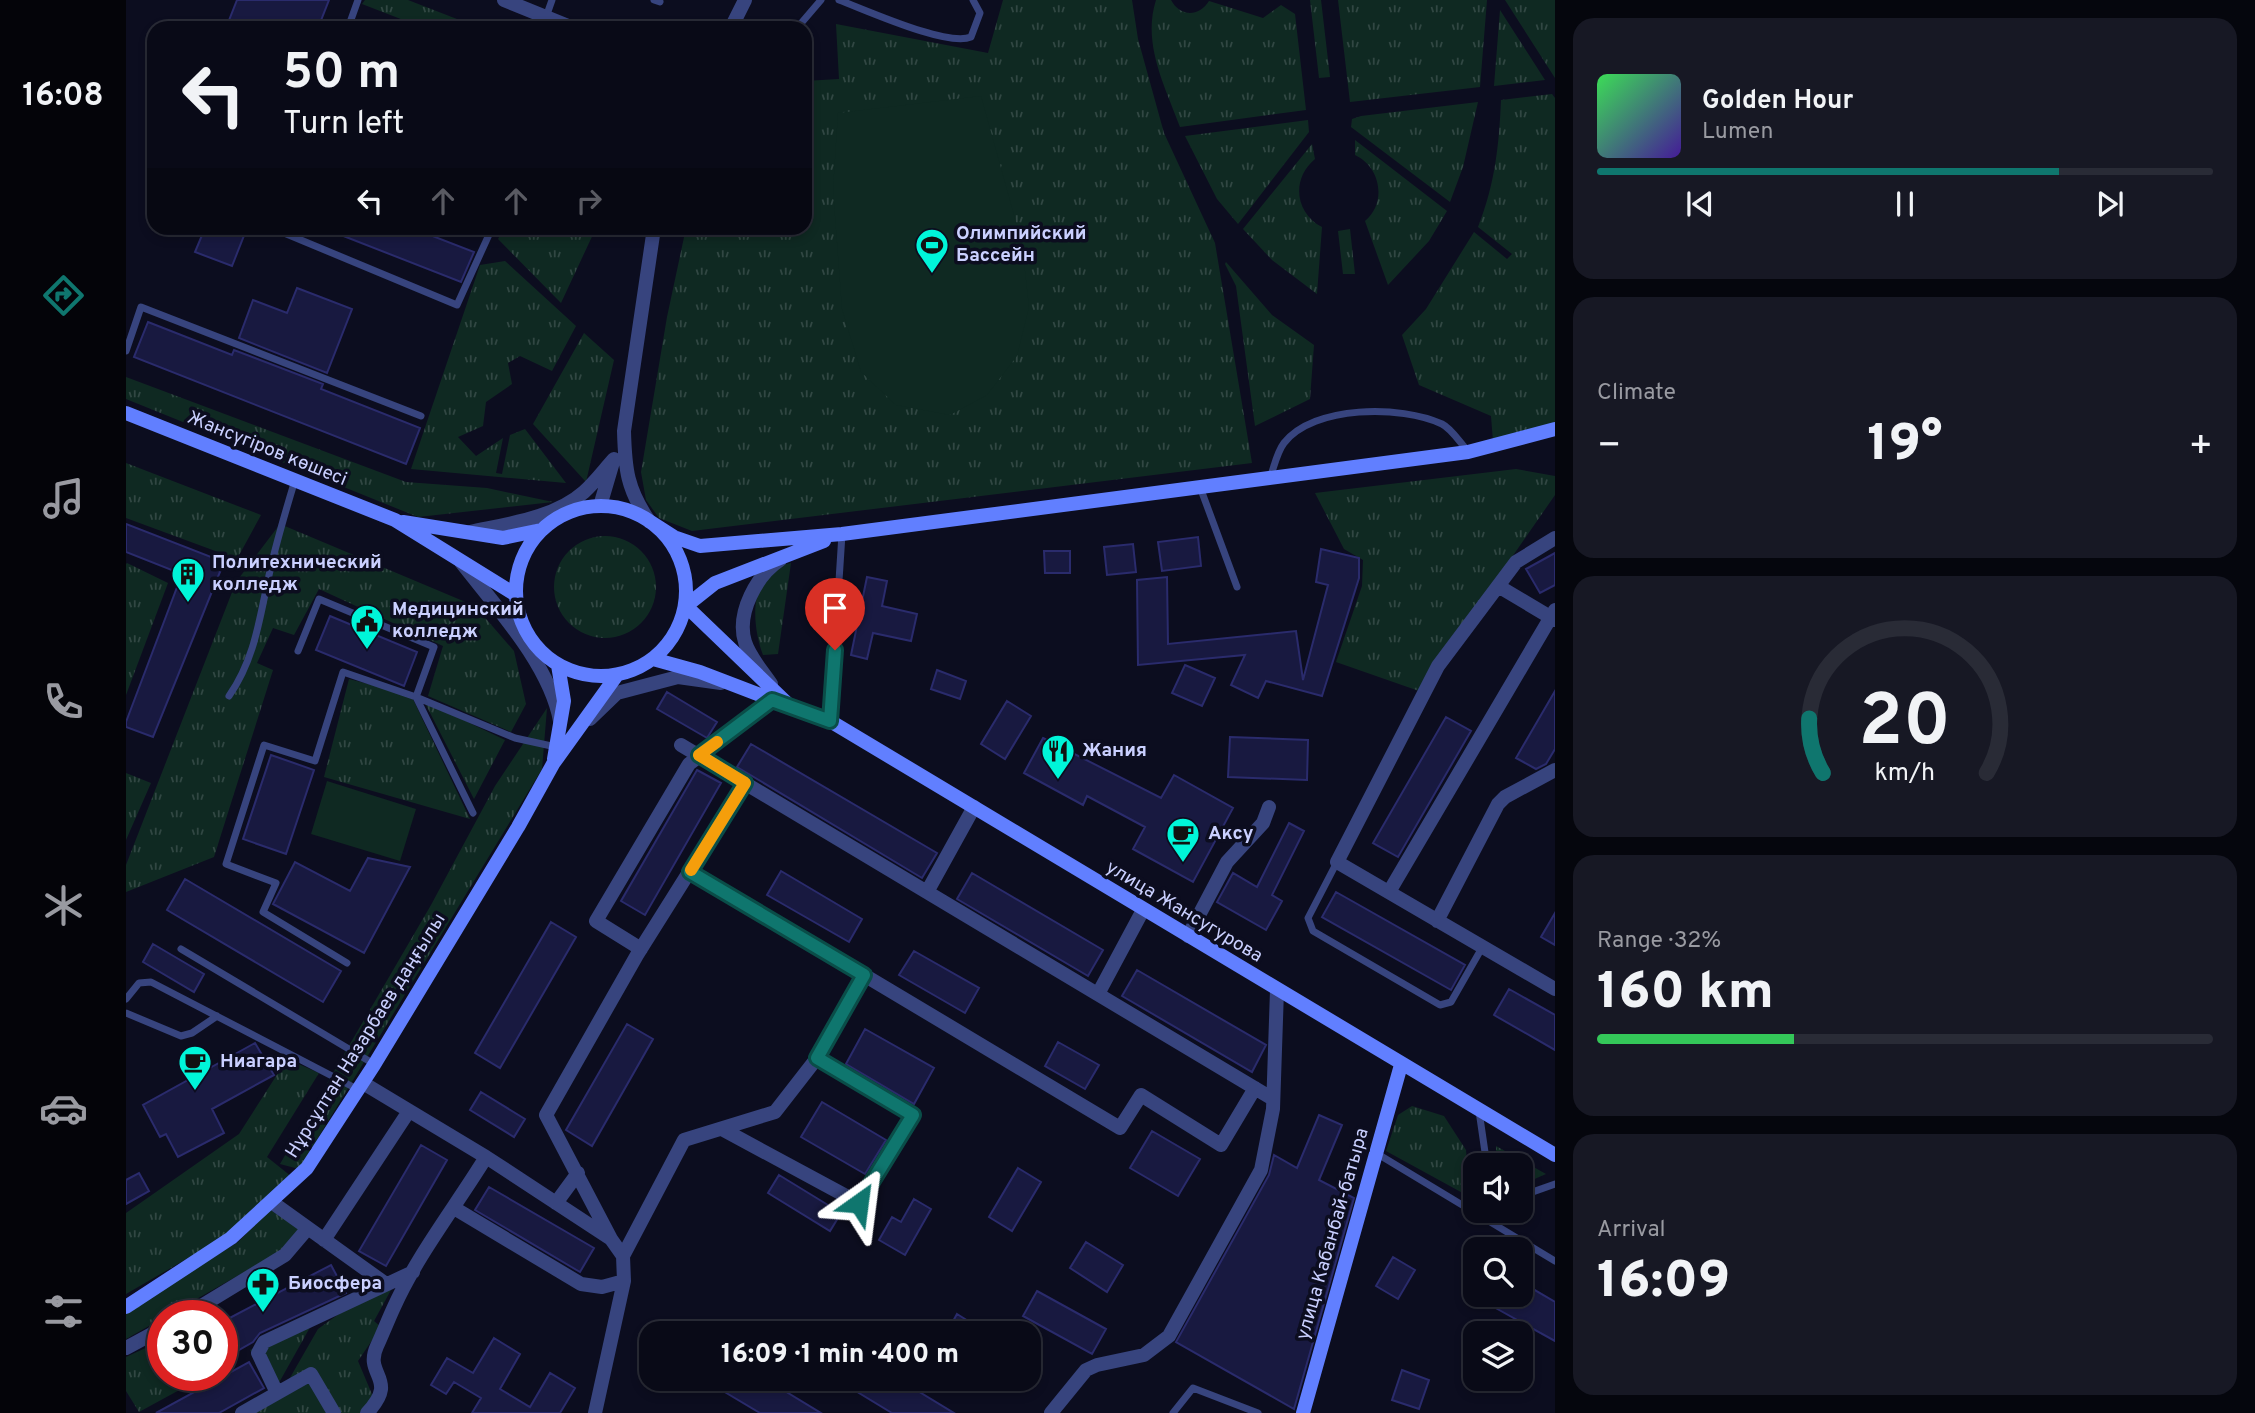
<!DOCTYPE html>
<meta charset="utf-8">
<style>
:root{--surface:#090a17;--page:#171824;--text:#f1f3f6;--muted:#999aa1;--line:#292b36;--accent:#0f766e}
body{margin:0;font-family:Overpass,sans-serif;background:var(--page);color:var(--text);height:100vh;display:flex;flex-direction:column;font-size:26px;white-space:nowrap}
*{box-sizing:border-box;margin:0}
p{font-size:23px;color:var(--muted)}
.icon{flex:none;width:38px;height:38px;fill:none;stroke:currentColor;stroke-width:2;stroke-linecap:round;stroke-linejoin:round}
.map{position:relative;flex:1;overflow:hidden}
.sheet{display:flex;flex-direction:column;gap:18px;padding:18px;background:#05060d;width:700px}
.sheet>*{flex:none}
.banner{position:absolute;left:21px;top:21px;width:665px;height:214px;border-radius:21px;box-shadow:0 4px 10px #0003,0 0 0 2px var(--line);background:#090a17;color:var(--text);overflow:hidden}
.buttons{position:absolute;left:1337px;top:1153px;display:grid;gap:14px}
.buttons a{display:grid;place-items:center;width:70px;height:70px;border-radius:14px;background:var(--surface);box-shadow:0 4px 10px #0003,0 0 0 2px var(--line);font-size:35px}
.speed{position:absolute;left:21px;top:1300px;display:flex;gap:14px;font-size:35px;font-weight:700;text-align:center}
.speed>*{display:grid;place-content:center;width:91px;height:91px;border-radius:50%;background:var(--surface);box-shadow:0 4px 10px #0003,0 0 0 2px var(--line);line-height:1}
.speed .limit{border:10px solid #d22;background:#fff;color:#111}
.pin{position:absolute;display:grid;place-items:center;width:60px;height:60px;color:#fff;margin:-72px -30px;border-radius:50% 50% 50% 0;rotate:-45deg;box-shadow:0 0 7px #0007}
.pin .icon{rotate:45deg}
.me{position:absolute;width:77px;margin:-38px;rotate:31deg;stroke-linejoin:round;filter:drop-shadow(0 0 5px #0008)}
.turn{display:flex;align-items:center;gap:24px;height:147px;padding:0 21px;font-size:32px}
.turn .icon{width:91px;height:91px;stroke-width:2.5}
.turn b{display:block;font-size:49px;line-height:60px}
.lanes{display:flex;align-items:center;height:66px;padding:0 21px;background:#0003;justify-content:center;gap:35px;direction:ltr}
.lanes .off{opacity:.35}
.big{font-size:52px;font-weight:800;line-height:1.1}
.sheet .widget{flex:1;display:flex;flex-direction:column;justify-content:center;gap:10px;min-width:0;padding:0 24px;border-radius:21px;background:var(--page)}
.sheet .dial{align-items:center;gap:0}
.dial svg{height:182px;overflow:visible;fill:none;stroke:var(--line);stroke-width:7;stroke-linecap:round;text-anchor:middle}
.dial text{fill:var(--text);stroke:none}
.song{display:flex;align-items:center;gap:21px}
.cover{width:84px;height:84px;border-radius:10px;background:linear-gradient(135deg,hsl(130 70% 55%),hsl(260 70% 35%))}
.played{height:7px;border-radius:4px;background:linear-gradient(90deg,var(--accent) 75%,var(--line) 75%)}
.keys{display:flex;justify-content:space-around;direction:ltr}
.heat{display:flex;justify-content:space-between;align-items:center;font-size:38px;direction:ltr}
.charge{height:10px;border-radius:5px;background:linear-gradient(90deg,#34c759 32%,var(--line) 0)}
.trip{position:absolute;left:513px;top:1321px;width:402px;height:70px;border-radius:21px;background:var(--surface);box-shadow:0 4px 10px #0003,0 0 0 2px var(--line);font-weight:800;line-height:70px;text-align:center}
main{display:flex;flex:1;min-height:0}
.menu{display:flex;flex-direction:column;width:126px;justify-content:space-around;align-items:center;background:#040409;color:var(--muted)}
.menu .icon{width:49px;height:49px}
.menu .active{color:var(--accent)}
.menu b{font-size:32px;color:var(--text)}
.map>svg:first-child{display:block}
</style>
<main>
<nav class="menu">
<b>16:08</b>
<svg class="icon active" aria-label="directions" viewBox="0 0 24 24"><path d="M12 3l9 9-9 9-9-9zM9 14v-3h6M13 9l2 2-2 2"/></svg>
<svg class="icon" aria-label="music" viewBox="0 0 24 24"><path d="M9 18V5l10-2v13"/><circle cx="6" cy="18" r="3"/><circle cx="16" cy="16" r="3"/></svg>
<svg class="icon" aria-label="phone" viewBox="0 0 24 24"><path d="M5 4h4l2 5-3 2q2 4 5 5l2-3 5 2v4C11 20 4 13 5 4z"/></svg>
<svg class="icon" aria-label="climate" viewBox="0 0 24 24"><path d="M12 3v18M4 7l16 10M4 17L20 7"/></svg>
<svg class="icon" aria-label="car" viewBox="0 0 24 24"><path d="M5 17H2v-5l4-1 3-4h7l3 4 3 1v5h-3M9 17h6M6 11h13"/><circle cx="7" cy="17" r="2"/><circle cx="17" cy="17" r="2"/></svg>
<svg class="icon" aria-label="filters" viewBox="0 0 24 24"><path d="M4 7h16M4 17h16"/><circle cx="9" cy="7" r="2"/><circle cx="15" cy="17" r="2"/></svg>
</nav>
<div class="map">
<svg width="1429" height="1413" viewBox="0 0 1429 1413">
<defs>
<pattern id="grass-tufts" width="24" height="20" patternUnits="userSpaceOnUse" patternTransform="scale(1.75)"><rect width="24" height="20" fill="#0f2922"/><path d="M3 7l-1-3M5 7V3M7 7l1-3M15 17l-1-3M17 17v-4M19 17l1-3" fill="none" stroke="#314743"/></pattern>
</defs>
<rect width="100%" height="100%" fill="#0c0d1f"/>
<path fill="url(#grass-tufts)" d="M239,0H282L354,28H298L236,4Z
M877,0H1006L1012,39L1038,133L1089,243L1126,463L566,531L533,518L520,500L515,472L541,317L560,228H679V81L713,79L710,24L862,53Z
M1030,0H1045C1054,17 1073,17 1083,1L1137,18L1155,5L1169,14L1180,110L1054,127C1039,86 1016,44 1030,0Z
M1184,0H1195L1204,77L1193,78Z
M1212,0H1361L1354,87L1224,102Z
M1380,0H1429V78L1379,0Z
M1374,10L1419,80L1368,86Z
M1426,94L1429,98V424L1367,441L1365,416L1293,385L1276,335L1300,309L1348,232L1381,259L1386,254L1352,227C1369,184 1373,146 1375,100Z
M1352,102L1337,167L1324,202L1225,127L1226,119L1235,116Z
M1182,120L1183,132L1112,224L1091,199L1059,136Z
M1229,140L1321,211L1303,241L1262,285L1239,221C1261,203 1255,167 1229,155Z
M1186,144L1189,159C1165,179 1169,213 1196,227L1191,294L1146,260L1117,229Z
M378,228H470L435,303L372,239Z
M1224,229L1229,274H1217L1212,231Z
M379,261L450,326L426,371L394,356L382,363L386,384L360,402L357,426L332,437L350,456L377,438L370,473L376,474L384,435L399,429L440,483L285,469L354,265Z
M1100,262L1146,315L1188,345L1184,399L1129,426L1110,286L1099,264Z
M458,333L488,360L460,482L407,424Z
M0,377L280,482L361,488L427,502L292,517L0,399Z
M0,463L135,515L111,559L0,518Z
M1390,469L1429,476V495L1293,691L1210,662L1236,586L1237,560L1218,549L1189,493Z
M154,524L349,606L388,651L400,704L385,732L302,696L317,646L193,589L168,635L147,628L131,663L147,670L88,857L0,892V865L110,582Z
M428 587a51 51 0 1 1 102 0a51 51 0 1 1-102 0Z
M1,563L42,583L0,695V564Z
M665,563L652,654L637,655C625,623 622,570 665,563Z
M223,679L285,695L344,819L198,777Z
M298,701L379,740L348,799Z
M421,708L416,769L173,1169L154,1164L305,905L369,786Z
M0,773L25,783L0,840Z
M161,1059L193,1073L141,1157L166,1177L100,1236L0,1294V1213L113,1134Z
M1286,1106L1318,1116L1340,1150L1344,1197L1260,1151L1272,1115Z
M1370,1146L1420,1174L1404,1181L1395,1176V1166L1377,1165L1370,1162Z
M146,1208L175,1230L157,1250L0,1339V1312L112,1242Z
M271,1279L248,1321L255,1327L232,1361L248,1399L235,1413H212L186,1369L161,1383L192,1329L252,1286Z
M187,1322L150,1388L124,1350Z
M37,1340V1376H79L13,1412L0,1391V1357Z
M184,1377L204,1413H120Z"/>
<path fill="#0f2922" d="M855,96L896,244L903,307L891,356L861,395L824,415L770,405L735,372L716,309L707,189L712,113Z
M201,781L290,809L274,861L185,834Z"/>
<path fill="#181940" stroke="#2a2b6c" stroke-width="2" d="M111,0H203L192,28H100Z
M79,228H121L106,266L69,252Z
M197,228H286L348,252L335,282Z
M171,288L226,309L201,373L113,338L127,300L161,313Z
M22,322L106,355L108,350L197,384L195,389L294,428L280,464L8,357Z
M0,524L98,562L27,737L0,727V722L56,574L0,552Z
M1072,537L1075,566L1036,571L1032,542Z
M1007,544L1010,572L981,575L978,547Z
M1195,549L1233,558V578L1196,696L1140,681L1132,698L1105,685L1119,655L1012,665L1011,580L1041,577L1042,644L1170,631L1177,680L1202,585L1190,582Z
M918,551H944V573H919Z
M1429,553V585L1414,593L1400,569Z
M741,577L761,581L756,606L791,614L785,641L747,633L741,659L725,655Z
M204,616L291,652L278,686L190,650Z
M1059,665L1089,678L1076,706L1046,693Z
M811,670L840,681L834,699L805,689Z
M1429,691V749L1420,764L1410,769L1390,758Z
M541,692L591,722L581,738L531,709Z
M881,701L905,716L879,759L855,744Z
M1320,717L1345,731L1272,857L1247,843Z
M1104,737L1182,740L1181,780L1102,777Z
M917,738L1035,798L1048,775L1107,808L1067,882L1007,849L1019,827L961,796L957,805L898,773Z
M625,744L811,853L796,878L611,767Z
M145,755L188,770L160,854L117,839Z
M571,770L595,783L519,915L495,901Z
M1163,823L1178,831L1146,895L1156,901L1140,930L1091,902L1107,873L1131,887Z
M242,858L284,867L238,953L147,904L169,862L224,891Z
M655,871L736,919L723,942L641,895Z
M846,873L977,950L962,976L831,899Z
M59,879L215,971L197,1002L41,910Z
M1210,892L1339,965L1325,990L1196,917Z
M1429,913V945L1415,937Z
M425,922L450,937L374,1068L349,1053Z
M27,944L78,974L68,992L17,962Z
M788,951L853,988L839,1013L773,975Z
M1011,970L1140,1045L1126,1072L996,996Z
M1383,989L1429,1015V1050L1368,1015Z
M501,1024L527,1039L466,1146L440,1130Z
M739,1029L808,1068L788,1104L720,1064Z
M932,1042L973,1065L959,1089L919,1066Z
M129,1043L148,1075L86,1109L98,1133L52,1157L40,1134L34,1137L17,1105Z
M355,1092L399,1119L388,1137L344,1110Z
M696,1102L760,1140L739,1174L675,1137Z
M1193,1115L1216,1125L1193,1180L1228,1198L1168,1409L1050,1342L1143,1175L1148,1155L1171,1168Z
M1026,1131L1074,1159L1052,1196L1004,1168Z
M295,1145L321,1160L260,1266L233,1251Z
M892,1168L915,1182L886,1231L863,1217Z
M13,1173L23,1191L0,1204V1180Z
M653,1175L715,1213L704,1231L642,1193Z
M363,1187L468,1248L454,1272L349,1210Z
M788,1199L805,1209L779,1255L753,1240L766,1217L775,1222Z
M960,1242L997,1265L981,1292L944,1268Z
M1267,1257L1289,1270L1272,1299L1250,1286Z
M205,1265L220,1293L134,1333L127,1342L111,1351L96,1322Z
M1395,1282L1429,1302V1341L1366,1306L1373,1295H1395Z
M911,1291L980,1329L966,1354L897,1316Z
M831,1314L863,1334H820Z
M368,1338L394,1354L374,1389L404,1407L424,1373L449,1388L434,1413H346L355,1398L328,1382L320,1394L305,1385L321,1358L347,1373Z
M123,1362L138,1388L93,1413H30Z
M1276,1370L1303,1380L1293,1409L1266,1400Z
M577,1379H639L695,1413H634Z
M710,1379H772L828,1413H766Z"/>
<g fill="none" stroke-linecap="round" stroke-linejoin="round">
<path stroke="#37447e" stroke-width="7" d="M528,0L534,2
M713,0C740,10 821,47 845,37L854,13L847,0
M420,17L426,0
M222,28L232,0
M671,28L695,0
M146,228L331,305L366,228
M506,228L527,233
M0,351L15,307L295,416
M1144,478C1148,467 1151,452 1158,443C1188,405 1275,405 1316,424C1326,429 1334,443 1342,451
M1074,487L1111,587
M172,651L193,599L308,647L290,697L347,813
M103,696C128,660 133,622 142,580C149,546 159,513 169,480
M704,721L716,534
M1211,862L1182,918L1187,931L1314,1005L1325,1002L1357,946
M55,949L248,1064
M221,963L137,912L150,883L100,864L138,745L189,761L217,672L290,697L389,738L430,747
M0,999L13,983L25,982L233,1090
M0,1013L55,1036L66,1033L91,1016
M1353,1111L1361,1166
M1250,1153L1429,1261
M1395,1196L1429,1184
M1047,1413L1067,1388L1132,1413"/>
<path stroke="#37447e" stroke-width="14" d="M1429,538L1390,562L1312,666L1211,862L1429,989
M1372,586L1429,620
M555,745L1147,1099
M564,871L994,1128L1015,1095L1095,1145L1129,1088
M801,892L848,807
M1263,892L1429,610
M1311,921L1372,804L1379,797L1429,770
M1062,936L1101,862L1137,823L1143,807
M515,949L470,921L563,764L646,700
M972,994L1017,910
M237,1083L360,1157L485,1239L497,1256L498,1281L469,1413
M596,1129L733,1203L787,1115L691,1058
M147,1203L260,1284
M430,1203L452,1173
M328,1208L455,1284L476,1287L498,1281
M485,1239L420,1115L511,955L619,783
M198,1240L283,1111
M497,1256L558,1140L649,1112L691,1058L738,975
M59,1316L159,1255L182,1228
M0,1348L37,1328
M151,1393L132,1353L138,1342L287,1272
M116,1413L185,1374L208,1413
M241,1413C274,1378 237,1376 251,1346C257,1333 262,1320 268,1307C292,1254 330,1206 360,1157
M925,1413L960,1370L971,1365L1018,1355L1043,1336L1135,1170L1147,1109L1151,990"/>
<path stroke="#37447e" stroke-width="14" d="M378,0L447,28
M605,28L619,0
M474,506L487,462
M523,521C501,489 499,469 498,431L528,228
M344,532C381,524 429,518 458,492C469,482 478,470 488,459
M335,562C370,607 424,665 434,721
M645,684C637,672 623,656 619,642C610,613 631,575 654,560
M464,719L491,693L552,677L595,683"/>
<path stroke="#617fff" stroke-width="14" d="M0,413L269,520L390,595
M390 591a85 85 0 1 1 170 0a85 85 0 1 1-170 0Z
M523,521L548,537L574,546L716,534L1342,452L1429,429
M277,522L377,538L415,530
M527,659L574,672L665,707L560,606L589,583L698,541
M665,707L704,721L1429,1155
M428,759L438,701L432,665
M0,1307L105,1238L181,1168L248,1065L392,827L427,764L491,675
M1177,1413L1275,1065"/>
</g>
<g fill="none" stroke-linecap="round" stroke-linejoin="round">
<defs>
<path id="route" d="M709,650L704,721L646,700L573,755L619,783L564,872L738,975L691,1058L787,1115L733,1203"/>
</defs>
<use href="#route" stroke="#0a4d48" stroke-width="18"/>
<use href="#route" stroke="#0f766e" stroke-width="12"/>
<path stroke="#f59e0b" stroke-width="12" d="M565,870L619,783L573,755L591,742"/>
</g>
<defs>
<symbol id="stadium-pin" viewBox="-11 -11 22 30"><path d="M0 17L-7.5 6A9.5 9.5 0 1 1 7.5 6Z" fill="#00f5d9" stroke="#0c0d1f"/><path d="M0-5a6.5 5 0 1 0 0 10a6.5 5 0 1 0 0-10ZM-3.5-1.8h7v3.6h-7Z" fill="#111"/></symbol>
<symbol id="building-pin" viewBox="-11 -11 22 30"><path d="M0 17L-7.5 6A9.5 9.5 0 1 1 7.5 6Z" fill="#00f5d9" stroke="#0c0d1f"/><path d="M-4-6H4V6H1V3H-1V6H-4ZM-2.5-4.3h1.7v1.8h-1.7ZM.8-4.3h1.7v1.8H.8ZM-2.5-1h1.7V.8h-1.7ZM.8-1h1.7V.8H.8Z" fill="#111"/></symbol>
<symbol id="civic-pin" viewBox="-11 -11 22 30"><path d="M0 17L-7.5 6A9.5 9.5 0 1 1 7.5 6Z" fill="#00f5d9" stroke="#0c0d1f"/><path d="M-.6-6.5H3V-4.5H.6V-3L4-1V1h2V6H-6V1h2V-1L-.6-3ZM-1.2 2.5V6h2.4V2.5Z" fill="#111"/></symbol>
<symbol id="restaurant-pin" viewBox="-11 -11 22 30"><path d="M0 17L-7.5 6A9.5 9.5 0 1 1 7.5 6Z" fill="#00f5d9" stroke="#0c0d1f"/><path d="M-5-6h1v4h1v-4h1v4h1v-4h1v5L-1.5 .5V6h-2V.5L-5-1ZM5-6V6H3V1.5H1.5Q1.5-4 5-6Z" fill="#111"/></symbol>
<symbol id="cafe-pin" viewBox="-11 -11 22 30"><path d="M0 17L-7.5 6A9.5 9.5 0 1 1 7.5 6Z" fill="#00f5d9" stroke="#0c0d1f"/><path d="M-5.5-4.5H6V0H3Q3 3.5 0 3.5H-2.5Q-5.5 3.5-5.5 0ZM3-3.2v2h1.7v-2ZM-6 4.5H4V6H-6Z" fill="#111"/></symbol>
<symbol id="pharmacy-pin" viewBox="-11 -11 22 30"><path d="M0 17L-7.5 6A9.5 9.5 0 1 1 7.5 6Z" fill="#00f5d9" stroke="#0c0d1f"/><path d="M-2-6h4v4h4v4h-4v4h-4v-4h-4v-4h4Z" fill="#111"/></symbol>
</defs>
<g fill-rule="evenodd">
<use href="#stadium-pin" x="787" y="226" width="38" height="52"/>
<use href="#building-pin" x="43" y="555" width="38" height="52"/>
<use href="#civic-pin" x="222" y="602" width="38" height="52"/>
<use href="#restaurant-pin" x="913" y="732" width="38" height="52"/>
<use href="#cafe-pin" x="1038" y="815" width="38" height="52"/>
<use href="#cafe-pin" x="50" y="1043" width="38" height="52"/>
<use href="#pharmacy-pin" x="118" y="1265" width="38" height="52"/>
</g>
<g text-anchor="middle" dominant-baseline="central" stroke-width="7" stroke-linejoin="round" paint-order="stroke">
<g font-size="19" font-weight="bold" fill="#cad0ff" stroke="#0c0d1f" text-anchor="start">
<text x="830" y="234">Олимпийский<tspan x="830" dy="22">Бассейн</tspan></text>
<text x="86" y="563">Политехнический<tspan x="86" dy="22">колледж</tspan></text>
<text x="266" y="610">Медицинский<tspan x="266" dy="22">колледж</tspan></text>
<text x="956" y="751">Жания</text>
<text x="1082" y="834">Аксу</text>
<text x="94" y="1062">Ниагара</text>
<text x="162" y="1284">Биосфера</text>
</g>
<g font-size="19" fill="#cad0ff" stroke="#0c0d1f">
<text transform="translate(141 449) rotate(22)">Жансүгіров көшесі</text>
<text transform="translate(1058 912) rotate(31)">улица Жансугурова</text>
<text transform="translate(240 1036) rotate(-58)">Нұрсұлтан Назарбаев даңғылы</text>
<text transform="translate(1207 1234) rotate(-74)">улица Кабанбай-батыра</text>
</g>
</g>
</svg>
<div class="buttons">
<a><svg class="icon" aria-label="sound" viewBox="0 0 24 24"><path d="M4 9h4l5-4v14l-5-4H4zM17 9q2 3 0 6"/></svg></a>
<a><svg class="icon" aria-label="search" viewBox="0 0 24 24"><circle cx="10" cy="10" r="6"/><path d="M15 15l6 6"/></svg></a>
<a><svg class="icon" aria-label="layers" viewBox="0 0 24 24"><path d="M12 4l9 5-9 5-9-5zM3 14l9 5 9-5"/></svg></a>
</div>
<div class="speed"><div class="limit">30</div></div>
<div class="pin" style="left:709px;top:650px;background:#d93025"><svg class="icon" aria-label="arrive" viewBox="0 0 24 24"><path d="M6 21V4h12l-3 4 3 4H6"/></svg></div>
<svg class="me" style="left:733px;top:1203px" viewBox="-20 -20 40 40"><path d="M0-17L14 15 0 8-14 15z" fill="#0f766e" stroke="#fff" stroke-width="4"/></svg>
<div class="trip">16:09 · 1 min · 400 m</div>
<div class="banner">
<div class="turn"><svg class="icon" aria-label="left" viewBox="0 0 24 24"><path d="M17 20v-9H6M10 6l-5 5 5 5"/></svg><div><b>50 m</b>Turn left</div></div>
<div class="lanes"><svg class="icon" aria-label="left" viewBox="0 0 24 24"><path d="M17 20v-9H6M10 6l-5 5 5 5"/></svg><svg class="icon off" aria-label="ahead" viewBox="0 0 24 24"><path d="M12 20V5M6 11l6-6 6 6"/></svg><svg class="icon off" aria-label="ahead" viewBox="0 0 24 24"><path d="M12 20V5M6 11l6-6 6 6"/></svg><svg class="icon off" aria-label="right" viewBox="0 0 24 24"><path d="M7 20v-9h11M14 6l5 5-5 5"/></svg></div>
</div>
</div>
<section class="sheet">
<div class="widget">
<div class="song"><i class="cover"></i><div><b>Golden Hour</b><p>Lumen</p></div></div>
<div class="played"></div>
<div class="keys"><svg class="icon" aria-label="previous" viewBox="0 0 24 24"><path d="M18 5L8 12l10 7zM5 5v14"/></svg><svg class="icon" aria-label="pause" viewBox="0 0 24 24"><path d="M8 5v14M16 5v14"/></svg><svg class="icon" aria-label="next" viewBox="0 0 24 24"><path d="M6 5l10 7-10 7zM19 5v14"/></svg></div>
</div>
<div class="widget"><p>Climate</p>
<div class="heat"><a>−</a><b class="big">19°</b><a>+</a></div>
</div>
<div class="widget dial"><svg viewBox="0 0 100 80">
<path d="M14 69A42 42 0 1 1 86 69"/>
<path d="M14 69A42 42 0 0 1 8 45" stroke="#0f766e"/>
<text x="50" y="56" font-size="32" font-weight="700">20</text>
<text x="50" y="72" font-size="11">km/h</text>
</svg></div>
<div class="widget"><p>Range · 32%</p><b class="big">160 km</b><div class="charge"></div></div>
<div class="widget"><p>Arrival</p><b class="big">16:09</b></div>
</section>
</main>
